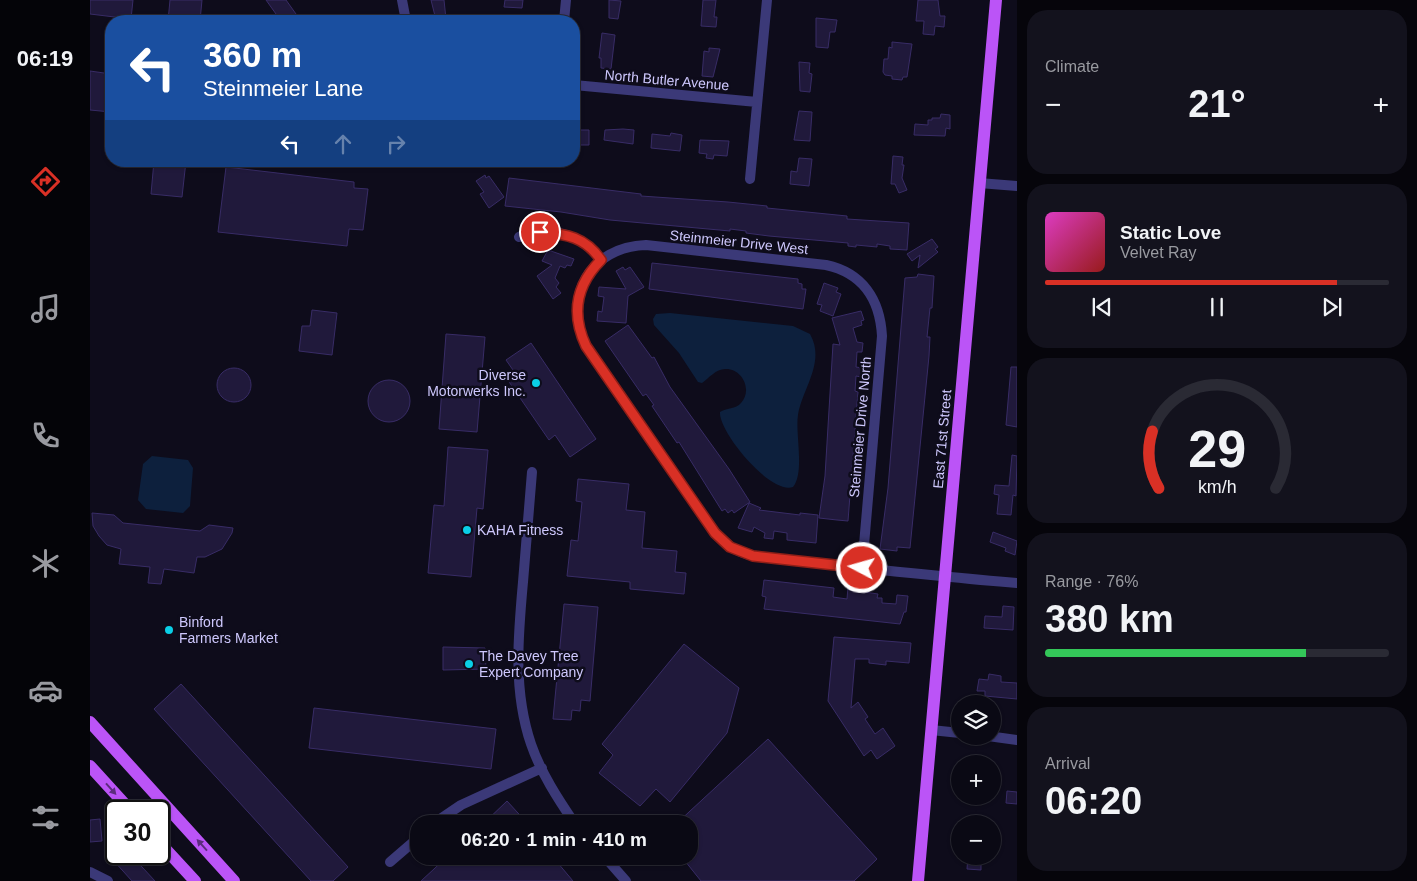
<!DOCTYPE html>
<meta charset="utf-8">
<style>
:root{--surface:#0a0914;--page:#13121d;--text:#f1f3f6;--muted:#999aa0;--line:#2a2a34;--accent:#d93025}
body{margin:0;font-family:Arial,sans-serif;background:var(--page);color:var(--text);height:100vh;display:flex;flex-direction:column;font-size:19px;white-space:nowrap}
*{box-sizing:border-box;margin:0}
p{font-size:16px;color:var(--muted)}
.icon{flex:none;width:28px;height:28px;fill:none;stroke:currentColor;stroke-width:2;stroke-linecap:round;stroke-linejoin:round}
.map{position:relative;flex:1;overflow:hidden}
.sheet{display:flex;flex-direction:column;gap:10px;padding:10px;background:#06050b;width:400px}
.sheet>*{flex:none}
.banner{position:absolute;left:15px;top:15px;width:475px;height:152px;border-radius:20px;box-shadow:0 1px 4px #0004,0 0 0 1px var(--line);background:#1a4fa0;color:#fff;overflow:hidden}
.controls{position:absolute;left:861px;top:695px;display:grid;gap:10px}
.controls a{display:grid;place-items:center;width:50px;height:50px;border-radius:50%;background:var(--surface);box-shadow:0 1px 4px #0004,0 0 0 1px var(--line);font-size:25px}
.speed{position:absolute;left:15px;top:800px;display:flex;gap:10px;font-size:25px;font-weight:700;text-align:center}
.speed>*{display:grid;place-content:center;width:65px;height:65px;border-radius:50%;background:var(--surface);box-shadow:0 1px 4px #0004,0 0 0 1px var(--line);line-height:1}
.speed .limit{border:2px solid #111;border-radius:8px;background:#fff;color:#111}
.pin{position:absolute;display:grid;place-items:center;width:42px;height:42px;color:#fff;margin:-21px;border:2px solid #fff;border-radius:50%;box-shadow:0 1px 5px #0007}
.me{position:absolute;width:55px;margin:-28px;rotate:276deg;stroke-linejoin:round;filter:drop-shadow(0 0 4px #0008)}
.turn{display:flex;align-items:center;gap:18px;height:105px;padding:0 15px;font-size:22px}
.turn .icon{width:65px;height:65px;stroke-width:2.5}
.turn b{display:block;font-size:35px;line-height:42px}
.lanes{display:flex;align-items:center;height:48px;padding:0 15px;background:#0003;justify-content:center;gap:25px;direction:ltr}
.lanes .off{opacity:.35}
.big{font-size:38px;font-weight:800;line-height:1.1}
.sheet .card{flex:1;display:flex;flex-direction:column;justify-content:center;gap:8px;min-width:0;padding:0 18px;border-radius:20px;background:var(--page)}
.sheet .dial{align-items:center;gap:0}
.dial svg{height:130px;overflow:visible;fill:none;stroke:var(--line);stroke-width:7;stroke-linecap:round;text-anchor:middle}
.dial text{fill:var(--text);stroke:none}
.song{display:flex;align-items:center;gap:15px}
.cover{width:60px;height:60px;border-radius:8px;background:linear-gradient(135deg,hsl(310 70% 55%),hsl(0 70% 35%))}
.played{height:5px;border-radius:2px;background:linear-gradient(90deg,var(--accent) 85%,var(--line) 85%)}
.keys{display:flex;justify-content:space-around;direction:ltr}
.heat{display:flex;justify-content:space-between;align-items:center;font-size:28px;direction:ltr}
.charge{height:8px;border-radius:4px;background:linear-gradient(90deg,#34c759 76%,var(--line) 0)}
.trip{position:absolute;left:320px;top:815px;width:288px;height:50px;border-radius:20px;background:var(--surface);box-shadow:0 1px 4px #0004,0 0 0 1px var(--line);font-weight:800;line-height:50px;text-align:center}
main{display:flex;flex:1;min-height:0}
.dock{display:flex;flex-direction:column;width:90px;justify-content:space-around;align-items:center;background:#040408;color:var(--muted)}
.dock .icon{width:35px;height:35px}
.dock .current{color:var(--accent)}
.dock b{font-size:22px;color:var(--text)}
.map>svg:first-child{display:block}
</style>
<main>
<nav class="dock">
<b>06:19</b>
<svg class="icon current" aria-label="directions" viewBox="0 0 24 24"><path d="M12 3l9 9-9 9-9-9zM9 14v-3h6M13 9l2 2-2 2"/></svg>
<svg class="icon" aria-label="music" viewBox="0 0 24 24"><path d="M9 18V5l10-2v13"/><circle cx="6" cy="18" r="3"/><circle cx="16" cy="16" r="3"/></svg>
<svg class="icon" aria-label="phone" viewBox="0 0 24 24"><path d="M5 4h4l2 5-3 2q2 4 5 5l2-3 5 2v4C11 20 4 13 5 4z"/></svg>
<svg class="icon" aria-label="climate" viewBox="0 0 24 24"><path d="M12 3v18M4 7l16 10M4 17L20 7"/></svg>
<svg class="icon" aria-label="car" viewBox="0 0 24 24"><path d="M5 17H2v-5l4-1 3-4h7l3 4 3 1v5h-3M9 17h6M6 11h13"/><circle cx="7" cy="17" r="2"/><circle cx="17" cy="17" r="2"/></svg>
<svg class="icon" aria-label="filters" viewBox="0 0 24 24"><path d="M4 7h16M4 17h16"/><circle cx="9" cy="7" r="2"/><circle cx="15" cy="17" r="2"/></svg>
</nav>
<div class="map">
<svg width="927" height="881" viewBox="0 0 927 881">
<rect width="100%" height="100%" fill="#0e0c1b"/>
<path fill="#0d203d" d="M580,313L703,326L720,334C736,362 712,389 708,415C705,433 715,473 703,487C680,495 628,431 630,412C636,408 646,409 651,403C663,390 652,368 635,369C626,369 619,378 612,383L608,382L589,353L564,325L563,319L566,314Z
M62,456L98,460L103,468L100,506L93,513L56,509L48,500L53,464Z"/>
<path fill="#20193b" stroke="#382c66" d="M0,0H43L41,19L0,14Z
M80,0H112L110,21H78Z
M176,0H196L211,21H191Z
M341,0H354L356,19L346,20Z
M415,0H433L432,8L414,7Z
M519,0L531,1L528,19L519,18Z
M613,0H626L624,17H627L626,27L611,26Z
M828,0H848L850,16H855L854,27L845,26L844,35L833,34L834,21H826Z
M726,18L747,20L745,32H740L738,48L726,47Z
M512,33L525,35L521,69L511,68V58H509Z
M802,42L822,44L817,77H813L812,80L802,79V76L795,75L793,72L794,59H798L799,47L802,48Z
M619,48L630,49L623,77L612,76L614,51L619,52Z
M709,62L720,63L719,73L722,74L720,92L710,91Z
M0,71L21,74V112L0,110Z
M709,111L722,112L720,141L704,140Z
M851,114L860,115V129L856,128L855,136L824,135L825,124L838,125V120H842V118H850Z
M533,129L544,130L543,144L514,140L515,130Z
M488,130H499V145H484V131Z
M581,133L592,135L590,151L561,148L562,134L580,136Z
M610,140L639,141L637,156L624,155L623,159L616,158L617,154L609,153Z
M803,156L813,157L812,165H814L812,178L817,190L809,193L805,184H801Z
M709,158L722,159L719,186L700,184L701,171L707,172Z
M64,161H96L92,197L61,194Z
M136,167L264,182V188L278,189L273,230L259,229L257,246L128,232Z
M395,175L396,178L399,176L414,197L399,208L390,194L394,192L386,181Z
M419,178L551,194V196L638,202L677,206V208L757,216V219L819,223L817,250L800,249V246L787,244V247L766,245V247L758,246V243L679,236L656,233V231L640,229V231L520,220L471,212L415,206Z
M842,239L848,247L845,249L848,252L828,268L830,255L822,261L817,254Z
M458,250L484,259L481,266L477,265L475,268L470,266L465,278L469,283L466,287L471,293L463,299L447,276L462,265L452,261Z
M562,263L708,279V283L712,284V289H716L713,309L559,289Z
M533,267L535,270L540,267L554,287L538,296L536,323L507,321L508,311L512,312L514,297L508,296L509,287L536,289L526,271Z
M828,274L844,276L842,308H840L837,337H840L839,356L820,548L807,547V551L790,549L798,488L815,278L827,277Z
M734,283L748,288L746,292L751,294L743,316L730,311L732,305L727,304Z
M222,310L247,313L242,355L209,351L212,326H220Z
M771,311L774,320L771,321L772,325L763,328L767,342L773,343L772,352H767L766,367L772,368L771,377L766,376L765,391L768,392L758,521L747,520L729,518L735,476L743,344L750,345L742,318Z
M538,325L562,358L564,357L580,387L639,469L660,502L644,513L642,510L638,513L635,509L632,511L589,442L587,443L562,406L564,405L556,394L553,396L515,341Z
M356,334L395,337L387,432L349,429Z
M441,343L506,439L480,457L465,435L459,440L415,376L423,370L416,360Z
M921,367H927V427L916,425Z
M127 385a17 17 0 1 1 34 0a17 17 0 1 1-34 0Z
M278 401a21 21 0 1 1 42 0a21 21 0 1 1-42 0Z
M358,447L398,450L393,509L387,508L381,577L338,573L344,505L354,506Z
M922,455L927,456L926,496L923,495L921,515L907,514L909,495L904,494L905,485L919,486Z
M488,479L539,484L536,510L555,512L552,548L587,551L585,572L596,573L594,594L540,589V582L477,576L481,540L488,541L492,502L486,501Z
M659,503L671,508L669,510L710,515V513L728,515L726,543L697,540V533L684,531L683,539L674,538L675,533L664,527L662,532L648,528Z
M2,513L24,515L33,523L110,531L119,525L143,528L142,533L132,549L115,557H107L104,573L74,569L71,584L58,583L60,567L29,564L31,549L17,545L9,536L3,526Z
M903,532L927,541L925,555L915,551L916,548L900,542Z
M674,580L744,588L743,597L757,599L758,587L768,588V591L788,594L787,598H792V603L806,604L807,595L818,596L816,612H814L810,624L674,609L676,597L672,596Z
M474,604L508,607L500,701L491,700L490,711L482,710L481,720L463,719Z
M913,606L924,607L923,630L894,628L895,616L912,617Z
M744,637L821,643L819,663L796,661V665L779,663V659H765L761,708L768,702L778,717L775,719L785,734L793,728L805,746L787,759L781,750L774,756L738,701Z
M594,644L649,688L637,733L580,802L566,789L550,806L509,773L523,755L512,744Z
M353,647L395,648L396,669L353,670Z
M899,674L911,676V682L927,683V699L895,696V691H887L889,679L898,680Z
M91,684L258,867L243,881H221L64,709Z
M224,708L406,729L401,769L219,748Z
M678,739L787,859L764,881H611L591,856H599V824H586Z
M917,791L927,792V804L916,803Z
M417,801L438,824H393Z
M10,819L12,841L0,842V820Z
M26,838V854H40L65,881H42L14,850Z
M358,856H462L483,881H331Z
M878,856H891V870L877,869Z"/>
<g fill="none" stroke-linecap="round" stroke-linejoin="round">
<path stroke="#3b3978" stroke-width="10" d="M312,0L316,21
M474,21L476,0
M484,85L667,102
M660,179L677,0
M889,183L927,186
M429,237C457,223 494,236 511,260
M442,472C439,509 436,545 433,582C428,637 423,691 441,744C451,773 468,799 485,824
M772,568L792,336C790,300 773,273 736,265L556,245C500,247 472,296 496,346L623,530C634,546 652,555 671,557C756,566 841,576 927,583
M841,730L870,733
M898,736L927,740
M343,824L371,805L452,768
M514,856L536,881
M300,862L329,837
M0,872L18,881"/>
<path stroke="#bb54f7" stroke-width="12" d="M0,722L144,881
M0,766L41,811
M69,842L105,881
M828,881L906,0"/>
</g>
<defs><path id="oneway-solid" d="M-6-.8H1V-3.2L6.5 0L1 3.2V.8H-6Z" transform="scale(1.25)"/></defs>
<g fill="#5c2c7e">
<use href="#oneway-solid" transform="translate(21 789) rotate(48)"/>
<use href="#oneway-solid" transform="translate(112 845) rotate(-132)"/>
</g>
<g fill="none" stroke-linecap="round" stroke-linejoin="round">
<defs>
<path id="route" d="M450,232C477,234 495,237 511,260C486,285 481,314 496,346L625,533L640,547L663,556L772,568"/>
</defs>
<use href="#route" stroke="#8d1f18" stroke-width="12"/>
<use href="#route" stroke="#d93025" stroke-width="9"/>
</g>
<g fill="#0acfe6" stroke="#0e0c1b" stroke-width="2">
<circle cx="446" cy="383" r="5"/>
<circle cx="377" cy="530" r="5"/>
<circle cx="79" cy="630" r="5"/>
<circle cx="379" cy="664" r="5"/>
</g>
<g text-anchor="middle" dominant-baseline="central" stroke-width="5" stroke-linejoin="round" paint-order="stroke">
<g font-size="14" fill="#cec8fd" stroke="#0e0c1b">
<text transform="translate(577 80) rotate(5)">North Butler Avenue</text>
<text transform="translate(649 242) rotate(6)">Steinmeier Drive West</text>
<text transform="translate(770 427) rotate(-85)">Steinmeier Drive North</text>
<text transform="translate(852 439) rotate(-85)">East 71st Street</text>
</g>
<g font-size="14" fill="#cec8fd" stroke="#0e0c1b" text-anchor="start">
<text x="436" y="375" text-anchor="end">Diverse<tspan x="436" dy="16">Motorwerks Inc.</tspan></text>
<text x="387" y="530">KAHA Fitness</text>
<text x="89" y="622">Binford<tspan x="89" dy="16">Farmers Market</tspan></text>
<text x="389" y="656">The Davey Tree<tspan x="389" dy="16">Expert Company</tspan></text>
</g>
</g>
</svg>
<div class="controls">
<a><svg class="icon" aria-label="layers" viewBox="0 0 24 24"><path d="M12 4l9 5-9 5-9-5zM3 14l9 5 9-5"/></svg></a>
<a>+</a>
<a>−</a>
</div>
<div class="speed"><div class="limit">30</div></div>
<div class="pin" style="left:450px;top:232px;background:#d93025"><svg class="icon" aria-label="arrive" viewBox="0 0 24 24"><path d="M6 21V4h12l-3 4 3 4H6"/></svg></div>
<svg class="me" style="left:772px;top:568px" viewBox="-20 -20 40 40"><circle r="17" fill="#d93025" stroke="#fff" stroke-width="3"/><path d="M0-11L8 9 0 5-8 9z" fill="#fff"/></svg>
<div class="trip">06:20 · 1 min · 410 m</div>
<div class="banner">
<div class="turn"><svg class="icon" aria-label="left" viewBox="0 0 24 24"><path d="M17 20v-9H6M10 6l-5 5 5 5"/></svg><div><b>360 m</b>Steinmeier Lane</div></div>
<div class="lanes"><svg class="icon" aria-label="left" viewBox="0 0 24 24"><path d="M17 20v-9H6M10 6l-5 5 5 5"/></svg><svg class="icon off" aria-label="ahead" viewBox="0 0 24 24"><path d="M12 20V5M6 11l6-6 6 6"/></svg><svg class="icon off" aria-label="right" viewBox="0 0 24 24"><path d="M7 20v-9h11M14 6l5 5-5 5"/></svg></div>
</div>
</div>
<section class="sheet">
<div class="card"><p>Climate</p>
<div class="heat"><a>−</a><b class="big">21°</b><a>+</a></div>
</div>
<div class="card">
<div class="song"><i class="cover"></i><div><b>Static Love</b><p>Velvet Ray</p></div></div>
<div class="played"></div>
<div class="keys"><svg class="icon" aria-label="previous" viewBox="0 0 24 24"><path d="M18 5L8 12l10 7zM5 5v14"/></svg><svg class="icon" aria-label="pause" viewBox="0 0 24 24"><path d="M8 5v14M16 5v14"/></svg><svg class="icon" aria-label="next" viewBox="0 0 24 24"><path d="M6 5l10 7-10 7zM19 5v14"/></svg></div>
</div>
<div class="card dial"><svg viewBox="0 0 100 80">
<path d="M14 69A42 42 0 1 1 86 69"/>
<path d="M14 69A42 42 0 0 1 10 34" stroke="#d93025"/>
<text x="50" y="56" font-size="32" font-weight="700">29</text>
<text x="50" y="72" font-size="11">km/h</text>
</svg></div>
<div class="card"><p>Range · 76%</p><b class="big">380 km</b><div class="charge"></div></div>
<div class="card"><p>Arrival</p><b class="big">06:20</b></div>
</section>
</main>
